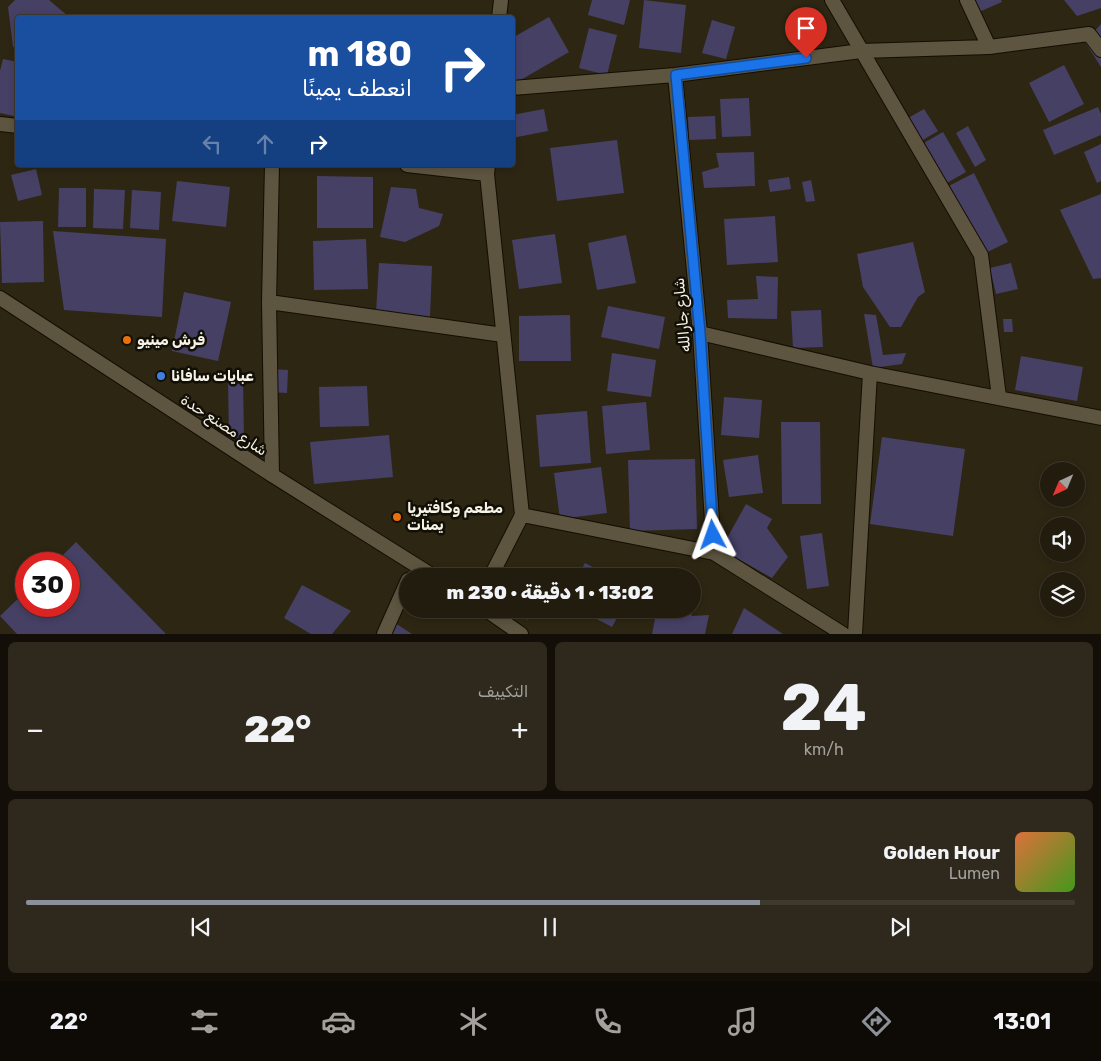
<!DOCTYPE html>
<html lang="ar">
<meta charset="utf-8">
<style>
:root{--surface:#221c0e;--page:#2e291c;--text:#f1f3f6;--muted:#a2a19e;--line:#3f3a2e;--accent:#8c9099}
body{margin:0;font-family:Rubik,"Noto Sans Arabic",sans-serif;background:var(--page);color:var(--text);direction:rtl;height:100vh;display:flex;flex-direction:column;font-size:19px;white-space:nowrap}
*{box-sizing:border-box;margin:0}
p{font-size:16px;color:var(--muted)}
.icon{flex:none;width:28px;height:28px;fill:none;stroke:currentColor;stroke-width:2;stroke-linecap:round;stroke-linejoin:round}
.map{position:relative;height:634px;overflow:hidden;direction:ltr}
.drawer{display:flex;flex-direction:column;gap:8px;padding:8px;background:#130f08;flex:1}
.drawer>*{flex:none}
.hud{position:absolute;left:15px;top:15px;width:500px;height:152px;border-radius:5px;box-shadow:0 2px 8px #0003,0 0 0 1px var(--line);direction:rtl;background:#1a4fa0;color:#fff;overflow:hidden}
.needle{width:32px;rotate:224deg}
.fabs{position:absolute;left:1040px;top:462px;display:grid;gap:10px}
.fabs a{display:grid;place-items:center;width:45px;height:45px;border-radius:50%;background:var(--surface);box-shadow:0 2px 8px #0003,0 0 0 1px var(--line);font-size:25px}
.speed{position:absolute;left:15px;top:552px;display:flex;gap:10px;font-size:25px;font-weight:700;text-align:center}
.speed>*{display:grid;place-content:center;width:65px;height:65px;border-radius:50%;background:var(--surface);box-shadow:0 2px 8px #0003,0 0 0 1px var(--line);line-height:1}
.speed .limit{border:8px solid #d22;background:#fff;color:#111}
.pin{position:absolute;display:grid;place-items:center;width:42px;height:42px;color:#fff;margin:-51px -21px;border-radius:50% 50% 50% 0;rotate:-45deg;box-shadow:0 0 5px #0007}
.pin .icon{rotate:45deg}
.me{position:absolute;width:55px;margin:-28px;rotate:356deg;stroke-linejoin:round;filter:drop-shadow(0 0 4px #0008)}
.turn{display:flex;align-items:center;gap:18px;height:105px;padding:0 20px;font-size:22px}
.turn .icon{width:65px;height:65px;stroke-width:2.5}
.turn b{display:block;font-size:35px;line-height:42px}
.lanes{display:flex;align-items:center;height:48px;padding:0 20px;background:#0003;justify-content:center;gap:25px;direction:ltr}
.lanes .off{opacity:.35}
.big{font-size:38px;font-weight:800;line-height:1.1}
.drawer .card{flex:1;display:flex;flex-direction:column;justify-content:center;gap:8px;min-width:0;padding:0 18px;border-radius:8px;background:var(--page)}
.drawer .dial{align-items:center;gap:0}
.dial b{font-size:65px;line-height:1}
.song{display:flex;align-items:center;gap:15px}
.cover{width:60px;height:60px;border-radius:8px;background:linear-gradient(135deg,hsl(20 70% 55%),hsl(100 70% 35%))}
.played{height:5px;border-radius:2px;background:linear-gradient(90deg,var(--accent) 70%,var(--line) 70%)}
.keys{display:flex;justify-content:space-around;direction:ltr}
.heat{display:flex;justify-content:space-between;align-items:center;font-size:28px;direction:ltr}
.drawer .tiles{flex:1;display:grid;gap:8px;grid-template-columns:1fr 1fr}
.card:last-child{grid-column:span 2}
.trip{position:absolute;left:399px;top:568px;width:302px;height:50px;border-radius:25px;background:var(--surface);box-shadow:0 2px 8px #0003,0 0 0 1px var(--line);font-weight:800;line-height:50px;text-align:center;direction:rtl}
.menu{display:flex;height:80px;justify-content:space-around;align-items:center;background:#0e0b06;color:var(--muted)}
.menu .icon{width:35px;height:35px}
.menu .current{color:var(--accent)}
.menu b{font-size:22px;color:var(--text)}
.map>svg:first-child{display:block}
</style>
<div class="map">
<svg width="1101" height="634" viewBox="0 0 1101 634">
<rect width="100%" height="100%" fill="#2d2613"/>
<path fill="#464065" d="M15,0H49L68,16L18,18V48L13,47L8,7Z
M592,0H630L624,25L588,15Z
M644,0L686,5L681,53L639,48Z
M963,0H1001L1002,2L972,15Z
M1064,0H1101V8L1077,16Z
M323,15L341,16V18H324Z
M549,17L569,52L512,85V38Z
M712,20L735,27L726,59L702,53Z
M1101,24V67L1085,42Z
M589,28L617,35L607,75L579,68Z
M3,59L18,62V117L0,113V71Z
M1064,65L1084,104L1049,122L1029,83Z
M749,98L751,136L722,137L720,99Z
M1098,107L1101,114V135L1054,155L1043,130Z
M544,109L548,131L512,138V115Z
M924,109L938,131L916,144L903,121Z
M715,116L716,139L689,140L688,117Z
M968,126L986,160L975,167L956,133Z
M943,132L966,172L940,187L917,147Z
M617,140L624,193L557,201L550,148Z
M1101,144V181L1097,183L1084,152Z
M754,152L755,186L704,188L702,172L719,167L716,153Z
M36,169L42,195L18,201L11,175Z
M974,173L1008,242L977,257L943,189Z
M317,176L373,177V228H317Z
M789,177L791,189L770,192L768,180Z
M811,180L815,201L806,202L802,182Z
M177,181L230,187L226,227L172,221Z
M391,187L416,189L419,208L443,214L439,226L405,242L380,237Z
M59,188H86V227H58Z
M94,189L125,190L123,229L93,228Z
M132,190L161,192L159,230L130,228Z
M1101,194V278L1093,279L1060,210Z
M775,216L778,262L727,265L724,219Z
M43,221L44,282L2,283L0,222Z
M53,231L166,239L162,317L64,310Z
M555,234L562,283L519,289L512,240Z
M626,235L636,283L597,290L588,243Z
M366,239L368,289L314,290L313,241Z
M913,242L925,292L918,297L901,327H890L863,287L857,254Z
M379,263L432,266L430,317L376,313Z
M1011,263L1018,289L996,294L990,268Z
M756,276L778,277L777,319L728,318L727,300L758,299Z
M184,292L231,302L218,361L172,351Z
M608,306L665,317L659,349L601,337Z
M821,310L823,347L793,348L791,311Z
M864,314L876,315L883,355L906,353L902,364L873,368Z
M570,315L571,361H519V316Z
M1003,319H1012L1013,332H1004Z
M612,353L656,360L651,397L607,391Z
M1021,356L1083,367L1077,401L1015,390Z
M270,369L288,370L287,393L269,392Z
M228,379H243L244,439H229Z
M367,386L369,426L320,427L319,387Z
M724,397L762,400L759,438L721,435Z
M646,402L650,450L606,454L602,406Z
M587,411L591,463L540,467L536,415Z
M781,422H820L821,504H782Z
M389,435L393,477L314,484L310,442Z
M882,437L965,449L953,536L870,524Z
M758,455L763,493L729,497L723,460Z
M695,459L697,529L630,531L628,460Z
M601,467L607,513L560,519L554,473Z
M746,504L772,519L767,528L788,557L772,578L721,549Z
M822,533L829,586L807,589L800,536Z
M76,542L166,634H17L0,616L26,591V606H69V564H54Z
M585,563L610,576H578Z
M302,585L351,611L332,634H311L284,618Z
M744,608L783,634H732Z
M506,609H534L528,620Z
M578,609H622L612,627Z
M657,609H689L692,616L709,615L705,634H652Z
M395,623L412,634H388Z"/>
<g fill="none" stroke-linecap="round" stroke-linejoin="round">
<defs>
<path id="minor" d="M832,0L981,255L999,397
M967,0L989,47
M499,18L501,0
M675,75L700,333L714,553
M512,88L675,75L861,51L989,47L1089,34L1101,50
M0,124L18,126
M407,165L487,174
M488,165L487,174L522,515L491,576
M269,302L503,335
M700,333L870,373L1101,418
M272,475L269,302L272,165
M522,515L714,553L843,634
M384,634L408,580
M855,634L870,373"/>
<path id="tertiary" d="M0,298L272,475L433,576
M485,609L521,634"/>
</defs>
<use href="#minor" stroke="#150e00" stroke-width="16"/>
<use href="#tertiary" stroke="#150e00" stroke-width="16"/>
<use href="#minor" stroke="#5d5540" stroke-width="14"/>
<use href="#tertiary" stroke="#5d5540" stroke-width="14"/>
</g>
<g fill="none" stroke-linecap="round" stroke-linejoin="round">
<defs>
<path id="route" d="M713,535L700,333L676,75L806,58"/>
</defs>
<use href="#route" stroke="#114b97" stroke-width="12"/>
<use href="#route" stroke="#1a73e8" stroke-width="9"/>
</g>
<g fill="#e8710a" stroke="#120f07" stroke-width="2">
<circle cx="127" cy="340" r="5"/>
<circle cx="397" cy="517" r="5"/>
</g>
<circle fill="#3f7fe0" stroke="#120f07" stroke-width="2" cx="161" cy="376" r="5"/>
<g text-anchor="middle" dominant-baseline="central" stroke-width="5" stroke-linejoin="round" paint-order="stroke">
<g font-size="15" fill="#f6f2e6" stroke="#120f07">
<text transform="translate(682 315) rotate(-95)">شارع جارالله</text>
<text transform="translate(224 425) rotate(33)">شارع مصنع حدة</text>
</g>
<g font-size="15" font-weight="bold" fill="#f6f2e6" stroke="#120f07" text-anchor="start">
<text x="137" y="340">فرش مينيو</text>
<text x="171" y="376">عبايات سافانا</text>
<text x="407" y="508">مطعم وكافتيريا<tspan x="407" dy="17">يمنات</tspan></text>
</g>
</g>
</svg>
<div class="fabs">
<a><svg class="needle" viewBox="-14 -14 28 28"><path d="M0-13l5 13h-10z" fill="#e53935"/><path d="M0 13l5-13h-10z" fill="#a2a19e"/></svg></a>
<a><svg class="icon" aria-label="sound" viewBox="0 0 24 24"><path d="M4 9h4l5-4v14l-5-4H4zM17 9q2 3 0 6"/></svg></a>
<a><svg class="icon" aria-label="layers" viewBox="0 0 24 24"><path d="M12 4l9 5-9 5-9-5zM3 14l9 5 9-5"/></svg></a>
</div>
<div class="speed"><div class="limit">30</div></div>
<div class="pin" style="left:806px;top:58px;background:#d93025"><svg class="icon" aria-label="arrive" viewBox="0 0 24 24"><path d="M6 21V4h12l-3 4 3 4H6"/></svg></div>
<svg class="me" style="left:713px;top:535px" viewBox="-20 -20 40 40"><path d="M0-17L14 15 0 8-14 15z" fill="#1a73e8" stroke="#fff" stroke-width="4"/></svg>
<div class="trip">13:02 · 1 دقيقة · 230 m</div>
<div class="hud">
<div class="turn"><svg class="icon" aria-label="right" viewBox="0 0 24 24"><path d="M7 20v-9h11M14 6l5 5-5 5"/></svg><div><b>180 m</b>انعطف يمينًا</div></div>
<div class="lanes"><svg class="icon off" aria-label="left" viewBox="0 0 24 24"><path d="M17 20v-9H6M10 6l-5 5 5 5"/></svg><svg class="icon off" aria-label="ahead" viewBox="0 0 24 24"><path d="M12 20V5M6 11l6-6 6 6"/></svg><svg class="icon" aria-label="right" viewBox="0 0 24 24"><path d="M7 20v-9h11M14 6l5 5-5 5"/></svg></div>
</div>
</div>
<section class="drawer">
<div class="tiles">
<div class="card dial"><b>24</b><p>km/h</p></div>
<div class="card"><p>التكييف</p>
<div class="heat"><a>−</a><b class="big">22°</b><a>+</a></div>
</div>
<div class="card">
<div class="song"><i class="cover"></i><div><b>Golden Hour</b><p>Lumen</p></div></div>
<div class="played"></div>
<div class="keys"><svg class="icon" aria-label="previous" viewBox="0 0 24 24"><path d="M18 5L8 12l10 7zM5 5v14"/></svg><svg class="icon" aria-label="pause" viewBox="0 0 24 24"><path d="M8 5v14M16 5v14"/></svg><svg class="icon" aria-label="next" viewBox="0 0 24 24"><path d="M6 5l10 7-10 7zM19 5v14"/></svg></div>
</div>
</div>
</section>
<nav class="menu">
<b>13:01</b>
<svg class="icon current" aria-label="directions" viewBox="0 0 24 24"><path d="M12 3l9 9-9 9-9-9zM9 14v-3h6M13 9l2 2-2 2"/></svg>
<svg class="icon" aria-label="music" viewBox="0 0 24 24"><path d="M9 18V5l10-2v13"/><circle cx="6" cy="18" r="3"/><circle cx="16" cy="16" r="3"/></svg>
<svg class="icon" aria-label="phone" viewBox="0 0 24 24"><path d="M5 4h4l2 5-3 2q2 4 5 5l2-3 5 2v4C11 20 4 13 5 4z"/></svg>
<svg class="icon" aria-label="climate" viewBox="0 0 24 24"><path d="M12 3v18M4 7l16 10M4 17L20 7"/></svg>
<svg class="icon" aria-label="car" viewBox="0 0 24 24"><path d="M5 17H2v-5l4-1 3-4h7l3 4 3 1v5h-3M9 17h6M6 11h13"/><circle cx="7" cy="17" r="2"/><circle cx="17" cy="17" r="2"/></svg>
<svg class="icon" aria-label="filters" viewBox="0 0 24 24"><path d="M4 7h16M4 17h16"/><circle cx="9" cy="7" r="2"/><circle cx="15" cy="17" r="2"/></svg>
<b>22°</b>
</nav>
